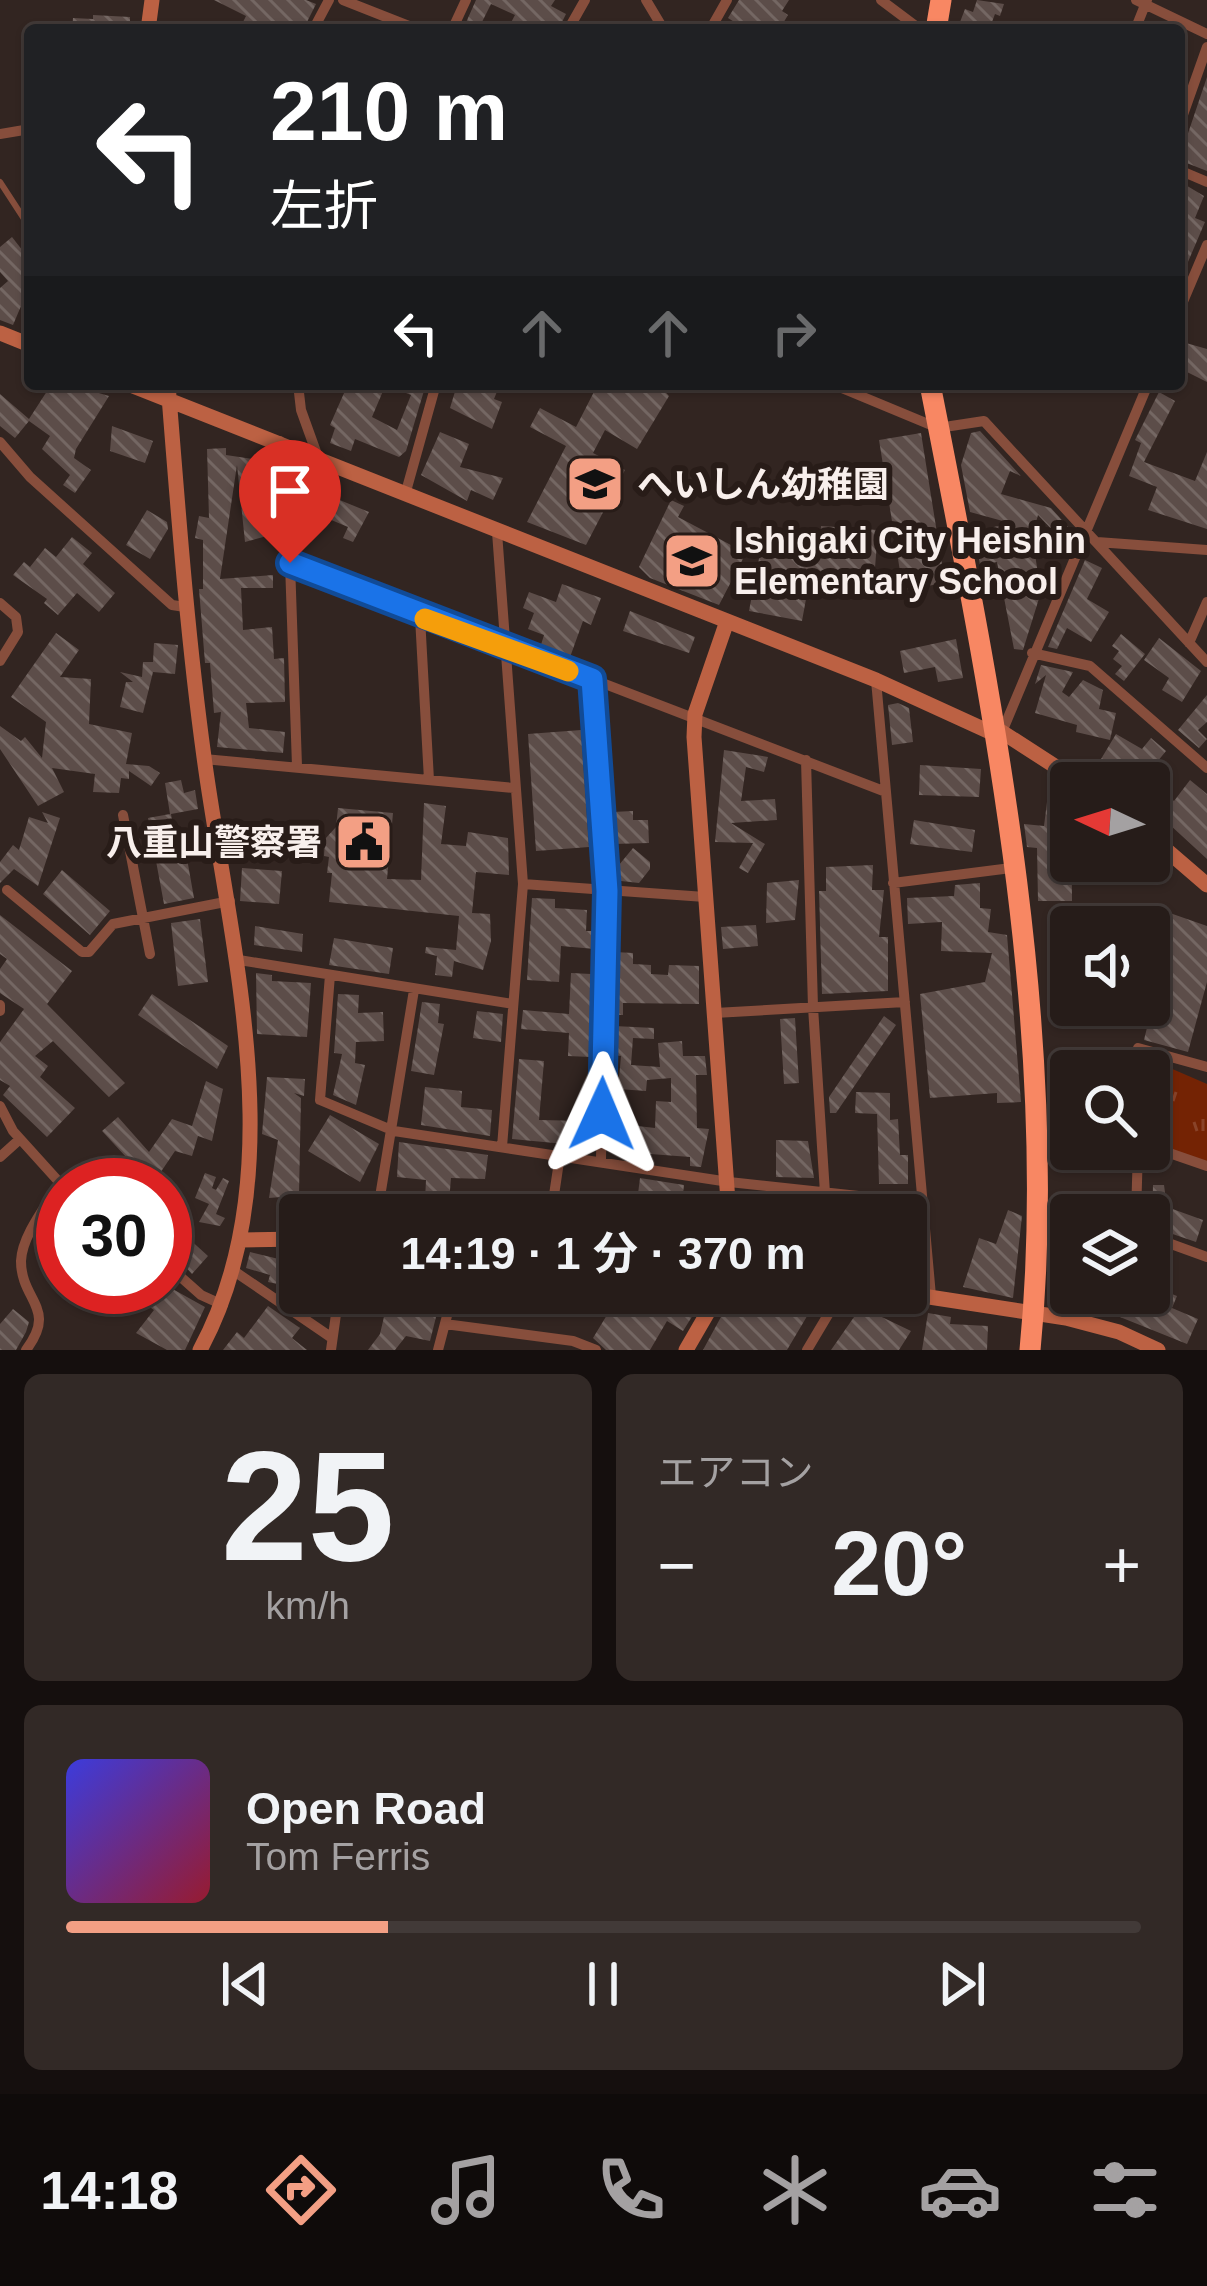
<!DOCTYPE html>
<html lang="ja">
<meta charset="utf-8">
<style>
:root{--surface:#261c19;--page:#322926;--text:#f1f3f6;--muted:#a4a1a2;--line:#423a38;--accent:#f39f84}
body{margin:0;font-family:Arial,"Noto Sans JP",sans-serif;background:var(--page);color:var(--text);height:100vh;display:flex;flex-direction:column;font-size:45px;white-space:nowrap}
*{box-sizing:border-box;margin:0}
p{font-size:39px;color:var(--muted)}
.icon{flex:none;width:66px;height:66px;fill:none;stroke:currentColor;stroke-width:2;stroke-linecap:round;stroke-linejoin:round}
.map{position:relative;height:1350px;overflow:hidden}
.panel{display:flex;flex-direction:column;gap:24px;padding:24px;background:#150f0e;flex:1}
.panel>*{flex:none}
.banner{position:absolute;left:24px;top:24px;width:1161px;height:366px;border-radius:12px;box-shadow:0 3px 9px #0004,0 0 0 3px var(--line);background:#202124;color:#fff;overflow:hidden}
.needle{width:78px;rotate:274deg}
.tools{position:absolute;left:1050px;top:762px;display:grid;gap:24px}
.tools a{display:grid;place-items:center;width:120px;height:120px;border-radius:12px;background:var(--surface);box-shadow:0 3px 9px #0004,0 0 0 3px var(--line);font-size:60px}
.speed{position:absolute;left:36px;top:1158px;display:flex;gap:24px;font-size:60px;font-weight:700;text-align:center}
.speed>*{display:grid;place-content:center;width:156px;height:156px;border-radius:50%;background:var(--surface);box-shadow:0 3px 9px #0004,0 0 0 3px var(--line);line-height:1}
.speed .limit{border:18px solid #d22;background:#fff;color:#111}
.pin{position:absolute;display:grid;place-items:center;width:102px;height:102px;color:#fff;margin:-123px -51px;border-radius:50% 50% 50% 0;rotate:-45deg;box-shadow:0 0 12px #0007}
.pin .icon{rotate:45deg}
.me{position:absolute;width:132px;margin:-66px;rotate:1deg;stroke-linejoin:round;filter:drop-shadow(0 0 9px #0008)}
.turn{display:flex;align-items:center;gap:42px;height:252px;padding:0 48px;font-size:54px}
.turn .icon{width:156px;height:156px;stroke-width:2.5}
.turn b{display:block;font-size:84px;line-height:102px}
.lanes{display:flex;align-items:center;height:114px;padding:0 48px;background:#0003;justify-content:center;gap:60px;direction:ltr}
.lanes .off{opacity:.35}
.big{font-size:90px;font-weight:700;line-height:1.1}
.panel .widget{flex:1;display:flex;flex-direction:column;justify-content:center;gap:18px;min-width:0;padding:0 42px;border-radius:18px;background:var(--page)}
.panel .dial{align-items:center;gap:0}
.dial b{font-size:156px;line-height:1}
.song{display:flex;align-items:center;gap:36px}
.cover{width:144px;height:144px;border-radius:18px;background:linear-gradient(135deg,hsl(240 70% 55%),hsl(350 70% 35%))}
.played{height:12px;border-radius:6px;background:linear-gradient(90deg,var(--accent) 30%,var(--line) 30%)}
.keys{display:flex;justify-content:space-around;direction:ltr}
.heat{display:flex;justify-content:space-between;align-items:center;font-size:66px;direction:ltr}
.panel .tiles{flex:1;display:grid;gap:24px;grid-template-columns:1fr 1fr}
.widget:last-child{grid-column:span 2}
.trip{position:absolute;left:279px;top:1194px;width:648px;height:120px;border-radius:12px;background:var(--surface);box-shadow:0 3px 9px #0004,0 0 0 3px var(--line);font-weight:700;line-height:120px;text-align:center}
.tabs{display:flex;height:192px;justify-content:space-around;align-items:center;background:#0f0b0a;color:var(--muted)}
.tabs .icon{width:84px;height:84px}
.tabs .selected{color:var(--accent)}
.tabs b{font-size:54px;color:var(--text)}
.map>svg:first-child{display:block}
</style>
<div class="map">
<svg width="1207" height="1350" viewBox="0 0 1207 1350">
<defs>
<pattern id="grass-tufts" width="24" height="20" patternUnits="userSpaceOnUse" patternTransform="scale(3)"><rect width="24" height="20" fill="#742304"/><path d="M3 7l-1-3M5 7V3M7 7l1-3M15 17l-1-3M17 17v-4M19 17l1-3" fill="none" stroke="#894329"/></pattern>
<pattern id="building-back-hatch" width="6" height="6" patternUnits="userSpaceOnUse" patternTransform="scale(3)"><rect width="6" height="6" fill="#5c4d49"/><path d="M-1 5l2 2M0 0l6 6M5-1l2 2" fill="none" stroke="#746763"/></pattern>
</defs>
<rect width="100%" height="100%" fill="#322521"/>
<path fill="url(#grass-tufts)" d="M1170,1068L1207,1084V1162L1167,1148Z"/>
<path fill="url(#building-back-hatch)" d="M214,0H306L316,4L303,30H239L246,16Z
M476,0H555L551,6L566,14L558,30H507L515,15L491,4L478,30H469L464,27Z
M739,0H789L782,11L788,15L779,30L753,23L747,30L728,18Z
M977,0L1004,4L1000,16L995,14L989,30H957L965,9L973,12Z
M93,15L130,17V30H72L73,18L93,19Z
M1207,77V171L1179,160Z
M1179,181L1204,196L1195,218L1205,222L1179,283V224L1185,211L1179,208Z
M12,237L30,260V308L24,299L13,325L0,320V288L8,281L0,272V247Z
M1179,341L1207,349V382L1179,368Z
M68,384L109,396L76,449L74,458L91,470L75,493L63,485L70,475L42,449L50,436L29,421L15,438L0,426V394L29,419L51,385L63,392Z
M348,384L383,391L372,417L397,430L411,395L384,384H426L406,451L399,457L355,439L351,451L330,443L335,428L330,425Z
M473,384H500L494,399L502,402L492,429L450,408L457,385L471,389Z
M598,384H658L669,396L637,449L605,430L593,453L625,470L586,545L527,522L566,446L530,427L540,408L576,427Z
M1159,392L1175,401L1144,462L1195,481L1207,452V529L1148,510L1157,487L1129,476L1141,443L1135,440Z
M112,426L153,441L145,463L110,451Z
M980,431L1021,476L1010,471L1001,494L1051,508L1069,528L1059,537L1038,515L1032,536L1041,592L1023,650L1014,649L997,562L980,565L974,532L1010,523L970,512L961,465L971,433Z
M440,432L469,444L460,467L503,478L493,500L471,490L467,501L421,475Z
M921,433L945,583L903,590L879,440Z
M226,448V455L259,460L258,502L265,501L267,536L245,542L237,465L220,579L273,575V588H241L243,630L272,627L274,659L284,658L285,702L246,703L249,728L285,732L283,753L217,747L221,712L214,713L210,663H205L199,589H203V540L195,538L199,516L209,518L207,449Z
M325,494L369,512L353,542L343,538L348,527L317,514Z
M671,500L684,506L678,517L746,553L719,605L650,578L639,567Z
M147,510L167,522L168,529L150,559L126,545Z
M821,526L878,530L873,593L808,588L802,621L749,611L761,548L819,559Z
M72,537L92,553L83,564L115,593L99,612L77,593L58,615L44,603L47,599L13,575L24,562L30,567L45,548L56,557Z
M1085,560L1102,568L1087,599L1109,612L1091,642L1067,628L1057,649L1048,647Z
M562,584L601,598L591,625L583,621L569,660L540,648L544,635L528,629L534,613L523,608L529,592L556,602Z
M630,611L695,637L689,653L623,631Z
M56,633L79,650L60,677L91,679L89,724L132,733L126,764L149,766L160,773L151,786L129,771V779L121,778L119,793L93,792L95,774L52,768L64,792L38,806L0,749V726L21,741L25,737L42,758L46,722L11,697Z
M1121,634L1145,654L1124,681L1115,674L1122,666L1113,659L1119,651L1112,646Z
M1159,638L1201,671L1182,702L1162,690L1169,678L1144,660Z
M956,639L963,678L938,682L935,667L904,673L900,651Z
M154,643L178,645L175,674L153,672L143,713L120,707L126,682H133L120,672L142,677L143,662H153Z
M1041,665L1073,672L1062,692L1069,697L1083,680L1103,690L1099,709L1116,713L1110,740L1076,732L1077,725L1035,713L1046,675L1035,684Z
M1207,695V722L1198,730L1207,739L1199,748L1178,730Z
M898,703L909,708L913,742L892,745L888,705Z
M581,730L589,847L536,851L528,734Z
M1116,734L1142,749L1151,738L1166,751L1140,783H1107L1092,774Z
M724,750L768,757L764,772L746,767L741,801L775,799L777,820L731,823L765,844L748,873L739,868L753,843L715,842Z
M920,765L981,769L979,797L919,795Z
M181,780L184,793L195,790L198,809L171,814L175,838L183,836L194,898L164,904L148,818L170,814L165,783Z
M1190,780L1207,794V859L1169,824L1164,831L1149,819V781L1174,801Z
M1048,794L1071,798L1072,901H1038L1037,848L1027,847L1024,824L1044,826Z
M424,803L446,806L441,844L466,846L468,832L508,838L509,875L476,872L472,913L490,914L491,941L483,970L454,961L452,977L435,975L437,956L425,953L426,947L456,950L459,916L329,902L332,873H327L329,857L324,856L325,839L336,827L338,808L393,813L387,879L421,880Z
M633,811V820H648L649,843L613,844L612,812Z
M42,812L60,818L38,886L14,869L0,883V862L13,845L19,850L29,817L48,823Z
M914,820L975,830L972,852L910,844Z
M633,848L650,862V869L639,883L621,881L614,871Z
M873,865L872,890H884L879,937H888V991L822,994L819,891H826V867Z
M242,868L282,871L279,904L240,901Z
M62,870L110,911L90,935L43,894Z
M799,880L795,920L766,923L767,883Z
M980,883V908L991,909L988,932L1007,935L1021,1102L997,1103V1093L930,1098L920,994L985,982L992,953L941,951L942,922L908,924L907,898L954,896L955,885Z
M532,898L555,899V908L587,910L586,931H596L595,949L561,946L559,982L527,980Z
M1167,912L1207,926V982L1188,1052L1144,1040L1154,999L1149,986Z
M0,915L72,971L47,1004L125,1083L109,1097L53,1041L35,1056L48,1066L40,1077L75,1108L47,1137L3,1095L10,1086L0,1080V1042L24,1009L0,993V969L7,959L0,954Z
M200,919L208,982L178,986L171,923Z
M756,925L758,946L723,949L721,927Z
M255,926L303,934L302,952L254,945Z
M334,938L393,948L389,974L329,965Z
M615,952L633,953V964L651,965V974L668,975L669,965L699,966V1004L623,1003V1015H613Z
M256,973L272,975V981L311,983L307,1037L257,1034Z
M571,973L591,974L590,1057L568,1056L569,1033L521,1029L523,1010L569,1014Z
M152,994L228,1046L217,1069L138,1015Z
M338,994L359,995L358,1013L383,1012L384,1041L356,1042L355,1063L365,1065L356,1105L333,1095L342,1054L334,1053Z
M422,1002L440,1004L438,1023L444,1024L434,1075L411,1071Z
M477,1011L503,1014L501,1042L473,1038Z
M884,1016L896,1025L836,1113H830L829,1097Z
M795,1018L799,1083L784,1084L780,1019Z
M614,1026L654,1028V1039L633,1038L631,1065L660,1067L658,1043L682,1041L683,1056H705L707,1075H696L697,1128L709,1129L701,1167L690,1166V1157L611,1151L612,1123L655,1128L656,1101L671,1102V1078L647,1080L646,1091L618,1089L621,1056L613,1055Z
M519,1059L544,1061L539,1120L588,1121L586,1146L512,1139Z
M1150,1067L1167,1068L1166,1112L1149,1111Z
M267,1077L305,1079L304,1096L294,1093L301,1098L299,1194L368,1197L367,1215H295L294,1196L269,1198L278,1140L262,1134Z
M206,1081L223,1089L212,1141L198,1136L192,1156L175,1151L152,1185L102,1131L118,1117L149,1152L172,1119L192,1126Z
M425,1087L462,1091L461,1107L492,1110L490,1136L421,1125Z
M856,1092L890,1093V1120L898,1119L900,1155H908V1184H879L877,1114L855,1113Z
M330,1115L379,1144L360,1182L308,1151Z
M776,1140L808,1141L814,1178L776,1177Z
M399,1142L488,1155L485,1179L451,1178L449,1202L425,1200L426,1180L397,1177Z
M205,1173L216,1177L212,1188L216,1190L223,1178L229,1181L216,1214L225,1218L220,1226L199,1222L209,1204L195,1198Z
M640,1178L684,1185L683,1194L716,1203L717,1214L636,1210Z
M1153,1185H1164L1167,1207L1203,1220L1196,1242L1152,1227Z
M1008,1210L1022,1216L1013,1298L963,1287L979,1238L996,1244Z
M165,1217L208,1256L192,1274L165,1245Z
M250,1252L291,1262L289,1271L297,1275L300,1268V1293H329L318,1317L287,1296L292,1287L268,1282L270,1275L246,1268Z
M1061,1263L1071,1266V1293H1132L1148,1300L1154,1287L1177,1296L1172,1308L1198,1319L1187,1344L1053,1290Z
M121,1287H169L205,1307L185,1350H167L136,1333L154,1310Z
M349,1293H425L419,1313L436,1317L430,1341L406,1336L395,1350H368L380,1334L386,1308L348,1302Z
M614,1293H668L666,1297L693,1315L683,1331L667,1321L650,1350H606L593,1338L613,1305Z
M734,1293H772L779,1298L783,1293L819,1296L787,1350H703Z
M268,1306L300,1328L292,1338L307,1350H223L237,1332L244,1338Z
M861,1307L911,1331L899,1350H831Z
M13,1309L29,1322L26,1332L16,1350H0V1324Z
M928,1313L951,1317L950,1324L988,1326L987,1350H922Z"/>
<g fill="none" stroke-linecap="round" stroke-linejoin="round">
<path stroke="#874e3c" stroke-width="6" d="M0,182L30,228"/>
<path stroke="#874e3c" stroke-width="10" d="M343,0L419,30
M646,0L664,30
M881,0L921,30
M1136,0L1207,34
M313,30L329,0
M452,30L466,0
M568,30L585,0
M710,30L727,0
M1135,30L1147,0
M1179,126L1207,47
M0,134L30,129
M1179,170L1207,182
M1179,311L1207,245
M298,384L301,410L319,460
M832,384L938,428L984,421L1207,662
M280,441L290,563L297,766
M0,442L30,477L172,605L185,607
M405,495L436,384
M497,532L523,884L502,1147
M1097,542L1207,550
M290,563L886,792
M0,603L16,617L18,632L0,661
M420,617L429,780
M1189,643L1207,602
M1032,653L1090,666L1207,768
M592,679L606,891L601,1159
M876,680L931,1296
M1002,732L1148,384
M204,759L514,788
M806,760L813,1007L825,1193
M123,815L150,954
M893,883L1011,868
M523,884L705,897
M7,890L82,952H89L113,924L230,901
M239,960L513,1004
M330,975L320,1100L394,1131L729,1182L923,1203
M0,1005V1011
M715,1013L905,1002
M1138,1071V1048L1207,1067
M0,1106L13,1131L60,1183C47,1205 22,1235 21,1261C21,1301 58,1308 26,1350
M1149,1146L1207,1166
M0,1157L20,1139
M1040,1213L1071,1216
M377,1215L414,990
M551,1215L560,1155
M1136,1215L1138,1149
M1149,1236L1207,1257
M165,1263L201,1295L223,1305
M234,1271L332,1338
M445,1324L573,1341L596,1350
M331,1350L339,1293
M438,1350L453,1293
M807,1350L841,1293"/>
<path stroke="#bc6143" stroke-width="15" d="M148,30L152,0
M0,333L30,345
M128,384L876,680L992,733L1002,732L1081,783
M168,384C178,509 187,633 204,757C229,944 296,1173 200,1350
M726,624L695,714L694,737L729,1215
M1149,835L1207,885
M241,1240L300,1239
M903,1293L1066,1318L1119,1332L1158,1350
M686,1350L719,1293"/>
<path stroke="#f88763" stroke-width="21" d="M936,30L941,0
M930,384C991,695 1061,1033 1030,1350"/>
</g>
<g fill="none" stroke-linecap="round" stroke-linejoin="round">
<defs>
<path id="route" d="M290,563L592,679L607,891L602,1114"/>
</defs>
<use href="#route" stroke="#114b97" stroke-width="30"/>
<use href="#route" stroke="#1a73e8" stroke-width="21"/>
<path stroke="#f59e0b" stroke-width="21" d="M425,619L568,671"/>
</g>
<defs>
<symbol id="school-square" viewBox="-11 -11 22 22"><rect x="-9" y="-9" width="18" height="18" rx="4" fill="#f39f84" stroke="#281c18"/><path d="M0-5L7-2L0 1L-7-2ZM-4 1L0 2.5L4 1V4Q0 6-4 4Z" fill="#111"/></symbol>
<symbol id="civic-square" viewBox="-11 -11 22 22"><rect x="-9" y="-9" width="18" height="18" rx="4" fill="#f39f84" stroke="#281c18"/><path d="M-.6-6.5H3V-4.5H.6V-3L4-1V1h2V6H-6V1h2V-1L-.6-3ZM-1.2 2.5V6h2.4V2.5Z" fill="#111"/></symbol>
</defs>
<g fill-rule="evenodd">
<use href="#school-square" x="562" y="451" width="66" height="66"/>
<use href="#school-square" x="659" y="528" width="66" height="66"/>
<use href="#civic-square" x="331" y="809" width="66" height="66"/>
</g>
<g text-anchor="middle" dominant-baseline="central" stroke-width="12" stroke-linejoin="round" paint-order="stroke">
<g font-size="36" font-weight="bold" fill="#f8efec" stroke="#281c18" text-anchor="start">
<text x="637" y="484">へいしん幼稚園</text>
<text x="734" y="540">Ishigaki City Heishin<tspan x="734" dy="41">Elementary School</tspan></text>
<text x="322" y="842" text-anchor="end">八重山警察署</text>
</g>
</g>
</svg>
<div class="tools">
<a><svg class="needle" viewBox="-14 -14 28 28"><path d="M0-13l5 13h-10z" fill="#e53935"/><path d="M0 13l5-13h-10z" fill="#a4a1a2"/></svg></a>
<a><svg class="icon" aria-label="sound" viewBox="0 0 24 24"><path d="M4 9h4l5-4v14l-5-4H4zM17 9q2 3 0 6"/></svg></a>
<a><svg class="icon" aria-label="search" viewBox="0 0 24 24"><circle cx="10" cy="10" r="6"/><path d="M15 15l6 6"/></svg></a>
<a><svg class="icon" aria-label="layers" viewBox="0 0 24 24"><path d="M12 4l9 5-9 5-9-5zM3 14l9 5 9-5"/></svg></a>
</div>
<div class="speed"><div class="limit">30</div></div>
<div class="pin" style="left:290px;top:563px;background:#d93025"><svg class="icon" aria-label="arrive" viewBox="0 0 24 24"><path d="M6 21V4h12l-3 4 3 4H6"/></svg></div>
<svg class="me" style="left:602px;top:1114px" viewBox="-20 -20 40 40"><path d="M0-17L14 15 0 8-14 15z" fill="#1a73e8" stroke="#fff" stroke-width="4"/></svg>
<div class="trip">14:19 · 1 分 · 370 m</div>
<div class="banner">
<div class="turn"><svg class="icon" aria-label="left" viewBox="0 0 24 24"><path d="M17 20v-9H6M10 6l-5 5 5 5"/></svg><div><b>210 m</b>左折</div></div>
<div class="lanes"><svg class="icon" aria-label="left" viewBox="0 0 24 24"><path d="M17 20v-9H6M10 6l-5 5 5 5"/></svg><svg class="icon off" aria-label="ahead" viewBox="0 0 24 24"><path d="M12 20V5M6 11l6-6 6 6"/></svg><svg class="icon off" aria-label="ahead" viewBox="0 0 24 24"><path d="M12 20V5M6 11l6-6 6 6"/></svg><svg class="icon off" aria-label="right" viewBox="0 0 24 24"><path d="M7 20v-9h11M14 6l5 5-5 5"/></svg></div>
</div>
</div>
<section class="panel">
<div class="tiles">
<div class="widget dial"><b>25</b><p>km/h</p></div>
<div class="widget"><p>エアコン</p>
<div class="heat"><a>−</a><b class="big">20°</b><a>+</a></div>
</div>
<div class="widget">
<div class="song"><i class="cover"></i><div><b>Open Road</b><p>Tom Ferris</p></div></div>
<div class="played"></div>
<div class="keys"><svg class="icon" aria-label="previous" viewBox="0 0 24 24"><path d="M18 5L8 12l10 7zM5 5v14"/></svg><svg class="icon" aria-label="pause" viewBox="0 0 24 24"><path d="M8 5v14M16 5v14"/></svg><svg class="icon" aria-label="next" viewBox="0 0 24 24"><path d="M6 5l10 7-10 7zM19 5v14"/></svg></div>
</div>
</div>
</section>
<nav class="tabs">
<b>14:18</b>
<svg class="icon selected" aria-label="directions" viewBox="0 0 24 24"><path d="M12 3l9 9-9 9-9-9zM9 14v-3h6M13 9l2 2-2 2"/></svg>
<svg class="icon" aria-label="music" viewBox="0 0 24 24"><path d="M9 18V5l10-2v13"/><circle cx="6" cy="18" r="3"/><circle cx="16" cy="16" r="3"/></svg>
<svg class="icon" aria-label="phone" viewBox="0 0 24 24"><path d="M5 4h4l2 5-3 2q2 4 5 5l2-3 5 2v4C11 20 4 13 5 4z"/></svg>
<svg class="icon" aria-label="climate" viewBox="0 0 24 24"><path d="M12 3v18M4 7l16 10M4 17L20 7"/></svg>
<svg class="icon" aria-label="car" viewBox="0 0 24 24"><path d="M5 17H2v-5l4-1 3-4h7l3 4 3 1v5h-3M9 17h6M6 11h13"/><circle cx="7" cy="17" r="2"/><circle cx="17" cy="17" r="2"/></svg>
<svg class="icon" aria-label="filters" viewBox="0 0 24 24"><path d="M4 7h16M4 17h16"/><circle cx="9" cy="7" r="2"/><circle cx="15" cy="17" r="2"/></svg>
</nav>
